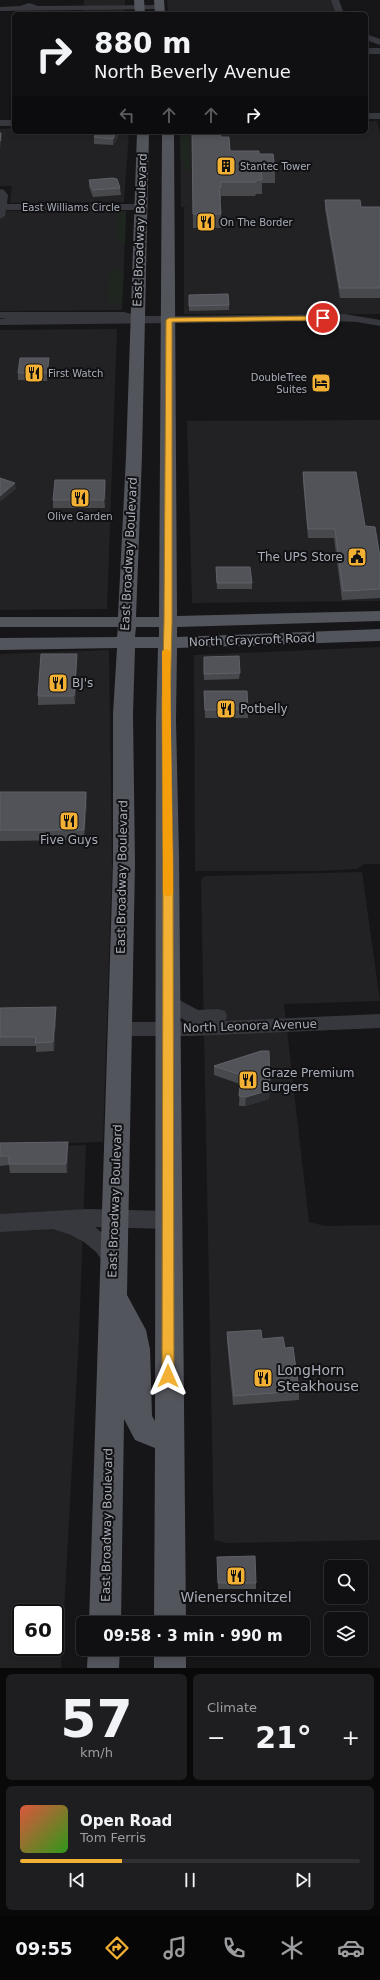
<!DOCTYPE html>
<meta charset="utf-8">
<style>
:root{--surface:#101012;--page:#1e1e20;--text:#f1f3f6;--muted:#9c9d9f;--line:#303032;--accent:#f2b134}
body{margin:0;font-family:"DejaVu Sans",sans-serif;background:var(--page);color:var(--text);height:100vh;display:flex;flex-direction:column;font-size:15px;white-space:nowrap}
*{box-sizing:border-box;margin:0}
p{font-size:13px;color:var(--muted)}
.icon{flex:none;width:22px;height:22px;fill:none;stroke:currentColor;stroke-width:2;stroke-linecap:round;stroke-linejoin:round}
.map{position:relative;height:1668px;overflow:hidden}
.panel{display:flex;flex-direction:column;gap:6px;padding:6px;background:#09090a;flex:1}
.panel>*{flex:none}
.banner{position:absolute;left:12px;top:12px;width:356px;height:122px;border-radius:6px;box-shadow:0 2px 6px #0003,0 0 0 1px var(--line);background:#101012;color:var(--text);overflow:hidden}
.controls{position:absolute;left:324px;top:1560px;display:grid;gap:8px}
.controls a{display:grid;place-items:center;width:44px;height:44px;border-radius:6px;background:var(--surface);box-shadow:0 2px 6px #0003,0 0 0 1px var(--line);font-size:20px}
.speed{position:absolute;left:12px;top:1604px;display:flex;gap:8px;font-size:20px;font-weight:700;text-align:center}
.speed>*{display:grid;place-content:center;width:52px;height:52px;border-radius:50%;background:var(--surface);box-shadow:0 2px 6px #0003,0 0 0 1px var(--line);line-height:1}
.speed .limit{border:2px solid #111;border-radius:6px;background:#fff;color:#111}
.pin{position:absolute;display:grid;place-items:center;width:34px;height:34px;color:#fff;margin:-17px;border:2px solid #fff;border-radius:50%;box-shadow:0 1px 4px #0007}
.me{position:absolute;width:44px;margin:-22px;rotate:0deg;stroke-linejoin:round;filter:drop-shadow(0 0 3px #0008)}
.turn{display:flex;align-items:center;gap:14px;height:84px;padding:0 16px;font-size:18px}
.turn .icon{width:52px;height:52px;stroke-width:2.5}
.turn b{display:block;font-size:28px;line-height:34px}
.lanes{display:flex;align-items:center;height:38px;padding:0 16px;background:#0003;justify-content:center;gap:20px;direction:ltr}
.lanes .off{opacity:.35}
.big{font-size:30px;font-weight:600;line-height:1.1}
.panel .card{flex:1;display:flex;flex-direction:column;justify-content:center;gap:6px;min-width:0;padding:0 14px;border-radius:6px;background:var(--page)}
.panel .dial{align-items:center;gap:0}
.dial b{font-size:52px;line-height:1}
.song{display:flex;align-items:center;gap:12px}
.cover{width:48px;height:48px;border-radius:6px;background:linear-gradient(135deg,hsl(10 70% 55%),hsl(110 70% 35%))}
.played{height:4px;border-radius:2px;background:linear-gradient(90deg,var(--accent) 30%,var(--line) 30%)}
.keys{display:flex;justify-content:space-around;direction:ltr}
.heat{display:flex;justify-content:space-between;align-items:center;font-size:22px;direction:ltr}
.panel .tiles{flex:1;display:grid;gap:6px;grid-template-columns:1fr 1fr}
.card:last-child{grid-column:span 2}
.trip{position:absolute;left:76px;top:1616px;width:234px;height:40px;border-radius:6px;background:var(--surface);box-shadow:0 2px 6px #0003,0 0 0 1px var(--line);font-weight:600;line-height:40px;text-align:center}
.tab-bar{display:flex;height:64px;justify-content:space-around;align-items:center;background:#060607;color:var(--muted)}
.tab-bar .icon{width:28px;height:28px}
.tab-bar .current{color:var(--accent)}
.tab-bar b{font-size:18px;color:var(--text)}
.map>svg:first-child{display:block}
</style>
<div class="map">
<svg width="380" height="1668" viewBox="0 0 380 1668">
<rect width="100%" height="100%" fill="#161618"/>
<path fill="#222225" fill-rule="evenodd" d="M84,0H125L124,14H83Z
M167,0H332L337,14H168Z
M377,121L380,133V314H184V208H188L181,207L180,132H366V122Z
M14,128V132H129L124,202L10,203L12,186H0V129Z
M0,211H126L122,310L0,311Z
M117,329L107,609L0,610V330Z
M380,420V601L192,603L187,421Z
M380,647V864H364L357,869L319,871H195L194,655Z
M109,650L112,868L103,1142L0,1145V654Z
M362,872L380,1001L284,1004L309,1222L325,1226L380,1225V1540L226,1543L214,1540L201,880L205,876Z
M86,1145L79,1336L61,1668H0V1148ZM21,1613H55V1647H21Z"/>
<path fill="#1e261f" d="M180,132H189L190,170H185V165L181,161Z
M116,211H126L125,243H117L118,220L123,218L115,216Z
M114,270H124L122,303H107L109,273H114Z"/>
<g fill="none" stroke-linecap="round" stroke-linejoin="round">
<path fill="#37383d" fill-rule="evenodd" d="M331,0H339L344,14H336Z
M29,3L38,6L160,5L164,7L160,9L0,11V7L20,6Z
M366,34L380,39V45L366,40Z
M366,48H380V54H366Z
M366,113H380V119H366Z
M0,120H14V126H0Z
M0,189L4,190L8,195L7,204H141L146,207L141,210H6L5,216L0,219Z
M0,312H124L139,316H175L345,314L380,320V326L357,322L333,321L0,325V319L6,318H0Z
M168,994L198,1010L218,1009L225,1011L227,1016L225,1021L380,1014V1028L190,1036H120L113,1034L110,1029L113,1024L120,1022H188L161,1006L159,1001L161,996Z
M88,1209L169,1211L176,1214L180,1220L176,1226L169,1229L95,1227L111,1240L125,1259L122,1265L114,1268L106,1265L96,1252L84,1242L71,1235L53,1229L0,1232V1214Z"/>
<path fill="#53555c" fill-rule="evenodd" d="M134,0H144L145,14H135Z
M154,0H164L165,14H155Z
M137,132H149L142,456L136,617H159L162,132H174L177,616L380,611V621L177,627V637L380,629V641L177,648L176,720L179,857L186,1623H154L155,1448L135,1440L124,1419L121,1623H89L113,863V714L117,648L0,650V638L117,637L118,627H0V617H118L126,456ZM136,627H159V637H135ZM135,648H158L156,720L155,1421L152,1416L150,1349L146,1330L127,1295L135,863L133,714Z
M88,1649H120L119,1668H87Z
M154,1649H186V1668H154Z"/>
</g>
<path fill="#47494d" d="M192,132L221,137L230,151L259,154L275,169V183H262V194H256L255,196H221V201H220L221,214V228H193Z
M119,135L113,145L94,144V137Z
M89,180L120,188L121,195L93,197L89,187Z
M325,200L361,207H380V298H340L325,209Z
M189,295L229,305V310L189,311Z
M49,358V366L47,381L18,380V373Z
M303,472L365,526L380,557V598L342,600L334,538H308L303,481Z
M105,480V508H53V500Z
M216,567L252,583V589H217Z
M204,657L240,673L239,679L204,680Z
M77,662L75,704L38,705V696Z
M204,691L248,709V718H205Z
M0,792H86L87,802L84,840L0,841Z
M0,1008L56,1016L54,1051L36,1052V1046H0Z
M261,1051L269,1099L245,1106H239L240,1084L214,1075V1066Z
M68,1142V1151L67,1173H10L9,1165L0,1166V1143Z
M227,1332L262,1339L285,1348L299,1391V1400L233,1405L227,1341Z
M217,1563L256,1583V1589H218Z"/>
<path fill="#2f3033" d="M116,132H119V135L113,145V139Z
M1,133L2,140L0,150V141Z
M49,358V366L47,381V373Z
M105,480L106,488L105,508L104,500Z
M15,483L16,489L0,502V496Z
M77,654V662L75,704L74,696Z
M86,792L87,802L84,840V830Z
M56,1007V1016L54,1051L53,1042Z
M270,1090L269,1099L245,1106L246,1097Z
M68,1142V1151L67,1173L66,1164Z"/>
<path fill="#525359" stroke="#5f6168" d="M97,132H116L113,139L94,137Z
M192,132H220L221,137H229L230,151H259V154H273L275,169H261L262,180H256V182H221V187H219L221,214H193Z
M0,133H1L0,141Z
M113,178L117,179L120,188L93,190L89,180Z
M325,200H360L361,207H380V288H340Z
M228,294L229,305L189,306V295Z
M20,358H49L47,373H18Z
M303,472H356L365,526L375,527L380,557V589L343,591L335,529H308Z
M0,478L15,483L0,496Z
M55,480H105L104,500H53Z
M216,567H250L252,583H217Z
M41,654H77L74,696H38Z
M239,656L240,673L204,674V657Z
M204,691H247L248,709L205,710Z
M0,792H86L84,830H0Z
M56,1007L53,1042L35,1043L36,1037H0V1008Z
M261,1051H269L270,1090L246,1097L239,1096L241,1075L214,1066Z
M68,1142L66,1164H9V1156H0V1143Z
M261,1330L262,1339L283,1337L285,1348L293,1347L299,1391L234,1396L227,1332Z
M255,1556L256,1583H218L217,1557Z"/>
<path fill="#f2b134" stroke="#9d7322" d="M323,316L326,318L325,320L172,322V622L170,705L173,857L174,1376L173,1380L168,1382L164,1380L162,1376L163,857L162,705L164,622L166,320L169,318Z"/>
<path fill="#f59e0b" d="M166,649L170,651L173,894L168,897L163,894L162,651Z"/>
<defs>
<symbol id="building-square" viewBox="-11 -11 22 22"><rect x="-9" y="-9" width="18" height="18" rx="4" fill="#f2b134" stroke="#111113"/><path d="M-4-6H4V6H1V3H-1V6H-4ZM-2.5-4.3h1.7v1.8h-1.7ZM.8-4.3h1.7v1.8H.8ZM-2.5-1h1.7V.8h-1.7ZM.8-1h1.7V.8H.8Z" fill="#111"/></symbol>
<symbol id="restaurant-square" viewBox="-11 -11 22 22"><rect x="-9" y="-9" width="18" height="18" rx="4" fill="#f2b134" stroke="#111113"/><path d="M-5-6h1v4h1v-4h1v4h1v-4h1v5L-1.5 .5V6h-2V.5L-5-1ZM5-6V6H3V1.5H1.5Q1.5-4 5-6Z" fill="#111"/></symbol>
<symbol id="hotel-square" viewBox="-11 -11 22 22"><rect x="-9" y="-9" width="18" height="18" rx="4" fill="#f2b134" stroke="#111113"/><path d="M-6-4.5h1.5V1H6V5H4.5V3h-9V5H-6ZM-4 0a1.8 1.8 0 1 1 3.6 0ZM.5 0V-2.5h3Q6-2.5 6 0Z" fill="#111"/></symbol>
<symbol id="civic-square" viewBox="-11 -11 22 22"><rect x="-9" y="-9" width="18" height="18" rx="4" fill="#f2b134" stroke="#111113"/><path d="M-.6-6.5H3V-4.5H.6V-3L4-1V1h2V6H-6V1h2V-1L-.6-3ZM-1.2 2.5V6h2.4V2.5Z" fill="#111"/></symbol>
</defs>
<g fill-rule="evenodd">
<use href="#building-square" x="215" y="155" width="22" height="22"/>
<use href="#restaurant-square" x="195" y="211" width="22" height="22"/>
<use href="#restaurant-square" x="23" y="362" width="22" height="22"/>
<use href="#hotel-square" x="310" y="372" width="22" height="22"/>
<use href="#restaurant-square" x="69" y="487" width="22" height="22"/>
<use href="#civic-square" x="346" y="546" width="22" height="22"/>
<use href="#restaurant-square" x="47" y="672" width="22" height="22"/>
<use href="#restaurant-square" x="215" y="698" width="22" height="22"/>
<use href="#restaurant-square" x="58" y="810" width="22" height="22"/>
<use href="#restaurant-square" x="237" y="1069" width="22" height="22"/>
<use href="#restaurant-square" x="252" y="1367" width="22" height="22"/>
<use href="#restaurant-square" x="225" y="1565" width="22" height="22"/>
</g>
<g text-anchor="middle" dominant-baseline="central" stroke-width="4" stroke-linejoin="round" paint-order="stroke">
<g font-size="10" fill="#a8adb8" stroke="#111113" text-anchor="start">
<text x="240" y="166">Stantec Tower</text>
<text x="220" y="222">On The Border</text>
<text x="48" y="373">First Watch</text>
<text x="307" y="377" text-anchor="end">DoubleTree<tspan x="307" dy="12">Suites</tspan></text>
<text x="80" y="516" text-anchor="middle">Olive Garden</text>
</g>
<g font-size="10" fill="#a8adb8" stroke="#111113">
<text x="71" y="207">East Williams Circle</text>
</g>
<g font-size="12" fill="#a8adb8" stroke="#111113">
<text transform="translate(140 230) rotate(-88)">East Broadway Boulevard</text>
<text transform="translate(129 554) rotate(-87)">East Broadway Boulevard</text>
<text transform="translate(252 640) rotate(-2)">North Craycroft Road</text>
<text transform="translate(122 877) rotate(-89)">East Broadway Boulevard</text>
<text transform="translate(250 1026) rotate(-2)">North Leonora Avenue</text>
<text transform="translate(115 1201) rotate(-88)">East Broadway Boulevard</text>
<text transform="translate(107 1525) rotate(-89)">East Broadway Boulevard</text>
</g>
<g font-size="12" fill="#a8adb8" stroke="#111113" text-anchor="start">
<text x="343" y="557" text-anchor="end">The UPS Store</text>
<text x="72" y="683">BJ's</text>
<text x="240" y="709">Potbelly</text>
<text x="69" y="840" text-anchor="middle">Five Guys</text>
<text x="262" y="1073">Graze Premium<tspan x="262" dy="14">Burgers</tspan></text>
</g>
<g font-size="14" fill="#a8adb8" stroke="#111113" text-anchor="start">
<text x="277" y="1370">LongHorn<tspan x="277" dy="16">Steakhouse</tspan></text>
<text x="236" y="1597" text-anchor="middle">Wienerschnitzel</text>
</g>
</g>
</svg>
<div class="controls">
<a><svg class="icon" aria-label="search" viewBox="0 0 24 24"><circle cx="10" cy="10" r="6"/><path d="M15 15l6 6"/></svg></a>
<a><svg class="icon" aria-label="layers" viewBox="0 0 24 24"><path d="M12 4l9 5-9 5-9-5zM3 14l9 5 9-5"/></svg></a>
</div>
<div class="speed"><div class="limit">60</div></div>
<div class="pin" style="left:323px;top:318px;background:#d93025"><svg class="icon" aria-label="arrive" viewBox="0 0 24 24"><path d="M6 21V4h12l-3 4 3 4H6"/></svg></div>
<svg class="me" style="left:168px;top:1376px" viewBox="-20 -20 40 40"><path d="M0-17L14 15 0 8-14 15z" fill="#f2b134" stroke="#fff" stroke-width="4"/></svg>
<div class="trip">09:58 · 3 min · 990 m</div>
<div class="banner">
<div class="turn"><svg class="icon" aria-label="right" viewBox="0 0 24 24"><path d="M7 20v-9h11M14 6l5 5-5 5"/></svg><div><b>880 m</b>North Beverly Avenue</div></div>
<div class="lanes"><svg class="icon off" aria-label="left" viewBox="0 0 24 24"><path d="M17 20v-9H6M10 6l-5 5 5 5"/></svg><svg class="icon off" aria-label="ahead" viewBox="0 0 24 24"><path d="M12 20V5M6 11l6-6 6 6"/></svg><svg class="icon off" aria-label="ahead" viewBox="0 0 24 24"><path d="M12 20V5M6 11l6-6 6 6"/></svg><svg class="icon" aria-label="right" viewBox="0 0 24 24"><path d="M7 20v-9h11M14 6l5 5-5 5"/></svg></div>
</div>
</div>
<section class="panel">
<div class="tiles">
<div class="card dial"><b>57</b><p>km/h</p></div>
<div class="card"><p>Climate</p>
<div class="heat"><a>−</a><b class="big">21°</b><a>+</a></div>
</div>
<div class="card">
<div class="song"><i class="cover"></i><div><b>Open Road</b><p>Tom Ferris</p></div></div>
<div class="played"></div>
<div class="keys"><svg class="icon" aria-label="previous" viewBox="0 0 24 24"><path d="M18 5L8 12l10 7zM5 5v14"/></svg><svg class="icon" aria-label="pause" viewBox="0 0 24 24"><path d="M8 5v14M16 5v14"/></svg><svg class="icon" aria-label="next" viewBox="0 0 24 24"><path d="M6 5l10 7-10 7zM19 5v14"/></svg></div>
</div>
</div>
</section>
<nav class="tab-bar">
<b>09:55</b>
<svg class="icon current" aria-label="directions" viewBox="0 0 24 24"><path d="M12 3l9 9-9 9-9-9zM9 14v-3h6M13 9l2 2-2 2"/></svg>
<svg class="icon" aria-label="music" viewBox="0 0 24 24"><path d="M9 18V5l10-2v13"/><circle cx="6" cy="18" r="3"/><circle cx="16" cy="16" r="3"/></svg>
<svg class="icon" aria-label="phone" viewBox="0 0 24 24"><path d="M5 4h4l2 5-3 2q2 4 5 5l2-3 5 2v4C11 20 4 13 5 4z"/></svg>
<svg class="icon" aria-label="climate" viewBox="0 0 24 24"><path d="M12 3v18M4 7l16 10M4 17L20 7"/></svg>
<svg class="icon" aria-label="car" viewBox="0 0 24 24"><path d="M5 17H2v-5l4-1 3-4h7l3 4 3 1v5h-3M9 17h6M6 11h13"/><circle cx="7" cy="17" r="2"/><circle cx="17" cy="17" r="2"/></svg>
</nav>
